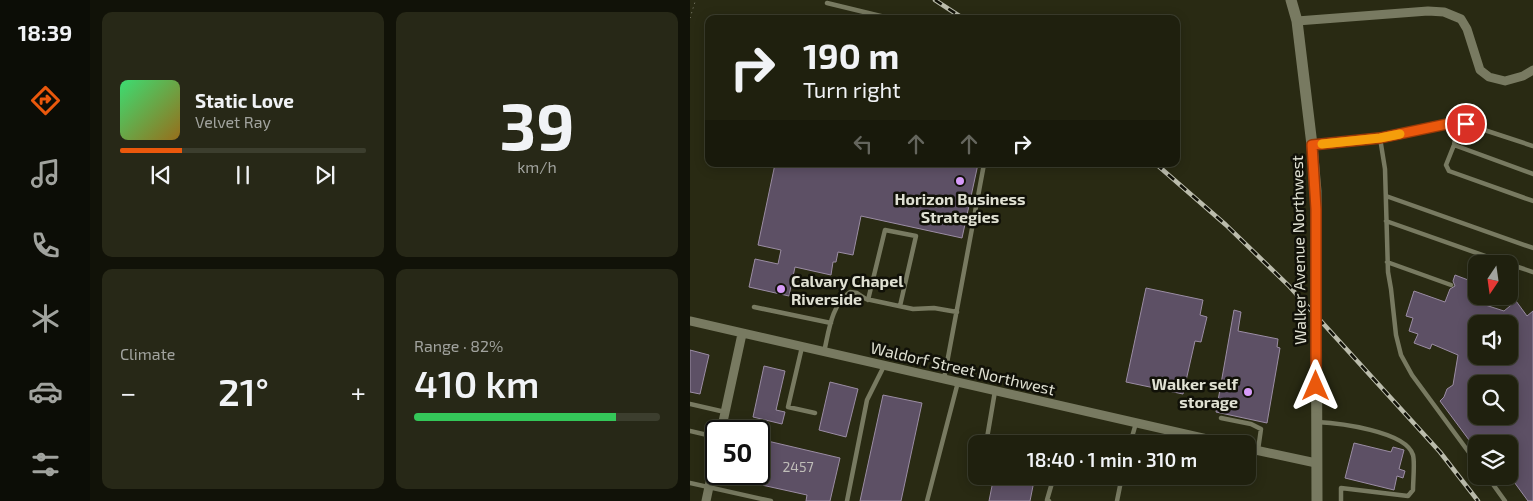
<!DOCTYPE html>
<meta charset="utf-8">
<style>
:root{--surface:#1f200e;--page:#272817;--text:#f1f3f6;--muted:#a1a39e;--line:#3c3e2e;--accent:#ea580c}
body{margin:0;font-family:"Exo 2",sans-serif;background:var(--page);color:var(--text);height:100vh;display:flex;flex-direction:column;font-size:19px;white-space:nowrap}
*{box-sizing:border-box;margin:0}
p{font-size:16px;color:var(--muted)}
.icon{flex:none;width:28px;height:28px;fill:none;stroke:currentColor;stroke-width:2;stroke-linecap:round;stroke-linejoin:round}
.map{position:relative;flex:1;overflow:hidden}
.panel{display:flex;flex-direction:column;gap:12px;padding:12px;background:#111208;width:600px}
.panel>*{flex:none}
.banner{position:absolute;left:15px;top:15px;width:475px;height:152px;border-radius:10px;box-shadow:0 2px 12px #0003,0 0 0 1px var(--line);background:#1f200e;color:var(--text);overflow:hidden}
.needle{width:32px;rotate:193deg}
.tools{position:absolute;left:778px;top:255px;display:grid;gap:10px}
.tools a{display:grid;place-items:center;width:50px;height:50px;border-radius:10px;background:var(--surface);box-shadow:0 2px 12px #0003,0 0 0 1px var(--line);font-size:25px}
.speed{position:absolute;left:15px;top:420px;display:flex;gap:10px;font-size:25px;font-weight:700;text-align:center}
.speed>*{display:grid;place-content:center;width:65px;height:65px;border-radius:50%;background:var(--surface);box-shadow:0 2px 12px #0003,0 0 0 1px var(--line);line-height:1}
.speed .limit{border:2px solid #111;border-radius:8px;background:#fff;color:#111}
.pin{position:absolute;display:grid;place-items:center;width:42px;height:42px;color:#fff;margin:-21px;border:2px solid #fff;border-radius:50%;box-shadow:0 1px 5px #0007}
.me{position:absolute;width:55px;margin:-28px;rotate:0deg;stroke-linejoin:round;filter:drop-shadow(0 0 4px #0008)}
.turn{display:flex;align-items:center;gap:18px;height:105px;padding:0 15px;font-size:22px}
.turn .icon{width:65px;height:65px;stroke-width:2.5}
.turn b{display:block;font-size:35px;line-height:42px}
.lanes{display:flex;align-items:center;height:48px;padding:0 15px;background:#0003;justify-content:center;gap:25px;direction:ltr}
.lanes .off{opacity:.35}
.big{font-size:38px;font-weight:600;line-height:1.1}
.panel .tile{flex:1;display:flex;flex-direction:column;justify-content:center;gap:8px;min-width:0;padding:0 18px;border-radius:10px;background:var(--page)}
.panel .dial{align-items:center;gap:0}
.dial b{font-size:65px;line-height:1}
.song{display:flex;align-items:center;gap:15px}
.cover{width:60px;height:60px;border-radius:8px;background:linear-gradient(135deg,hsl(140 70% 55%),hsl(40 70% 35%))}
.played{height:5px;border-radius:2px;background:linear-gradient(90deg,var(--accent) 25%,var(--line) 25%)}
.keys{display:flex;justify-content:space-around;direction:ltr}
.heat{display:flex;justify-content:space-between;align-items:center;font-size:28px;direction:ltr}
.charge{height:8px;border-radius:4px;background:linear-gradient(90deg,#34c759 82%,var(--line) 0)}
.panel .tiles{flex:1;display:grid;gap:12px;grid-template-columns:repeat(2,1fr)}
.trip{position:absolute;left:278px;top:435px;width:288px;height:50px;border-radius:10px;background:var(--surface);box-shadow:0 2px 12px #0003,0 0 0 1px var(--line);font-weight:600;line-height:50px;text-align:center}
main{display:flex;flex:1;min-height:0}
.tab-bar{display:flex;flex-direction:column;width:90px;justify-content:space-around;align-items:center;background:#0c0d06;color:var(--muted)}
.tab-bar .icon{width:35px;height:35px}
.tab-bar .selected{color:var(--accent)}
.tab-bar b{font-size:22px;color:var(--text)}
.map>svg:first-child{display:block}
</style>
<main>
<nav class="tab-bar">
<b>18:39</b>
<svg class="icon selected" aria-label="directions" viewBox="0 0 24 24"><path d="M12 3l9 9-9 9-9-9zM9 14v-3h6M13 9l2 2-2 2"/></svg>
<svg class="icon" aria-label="music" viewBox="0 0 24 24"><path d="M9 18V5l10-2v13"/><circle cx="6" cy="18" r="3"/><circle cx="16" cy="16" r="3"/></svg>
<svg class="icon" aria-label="phone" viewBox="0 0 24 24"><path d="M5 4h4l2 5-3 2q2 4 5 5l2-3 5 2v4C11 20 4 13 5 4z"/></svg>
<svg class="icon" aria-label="climate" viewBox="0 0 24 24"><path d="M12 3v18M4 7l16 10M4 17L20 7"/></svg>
<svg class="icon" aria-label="car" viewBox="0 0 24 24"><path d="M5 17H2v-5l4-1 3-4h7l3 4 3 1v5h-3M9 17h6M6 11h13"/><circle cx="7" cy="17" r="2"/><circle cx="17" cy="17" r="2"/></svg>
<svg class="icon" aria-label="filters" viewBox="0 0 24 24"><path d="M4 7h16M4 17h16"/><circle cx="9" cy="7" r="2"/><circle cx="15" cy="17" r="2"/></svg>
</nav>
<section class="panel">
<div class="tiles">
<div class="tile">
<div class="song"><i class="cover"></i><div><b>Static Love</b><p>Velvet Ray</p></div></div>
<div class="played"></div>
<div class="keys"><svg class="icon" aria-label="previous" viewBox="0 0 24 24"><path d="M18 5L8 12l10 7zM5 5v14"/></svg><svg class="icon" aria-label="pause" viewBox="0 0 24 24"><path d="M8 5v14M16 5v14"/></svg><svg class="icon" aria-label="next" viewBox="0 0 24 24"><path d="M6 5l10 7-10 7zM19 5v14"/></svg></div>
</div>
<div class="tile dial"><b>39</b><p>km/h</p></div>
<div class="tile"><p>Climate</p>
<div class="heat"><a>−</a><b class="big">21°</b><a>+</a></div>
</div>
<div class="tile"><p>Range · 82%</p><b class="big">410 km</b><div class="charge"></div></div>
</div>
</section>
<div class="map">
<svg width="843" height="501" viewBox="0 0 843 501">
<rect width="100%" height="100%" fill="#292a13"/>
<path fill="#5d5065" stroke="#9b8da4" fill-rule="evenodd" d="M85,164H288L272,238L171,216L163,255L148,252L146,262H143L141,275L105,267L99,296L59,287L65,259L88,264L91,250L68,245Z
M765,275L786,283V296H788L786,302L814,311L826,301L837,316L843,311V501H838L819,475V444H782L750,401L754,397L757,389L763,385L768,355L742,344L740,349L724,343L728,334L719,331L723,318L716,316L724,291L755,302L760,289L765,286L763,281ZM786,324H819V356H786ZM786,384H819V416H786Z
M456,288L513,300L510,315L517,317L511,342L505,341L493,394L436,382Z
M544,310L551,312L548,331L588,339L587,347L590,348L577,423L526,412Z
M0,350L19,355L10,394L0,392Z
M74,366L95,371L86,410L95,412L92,424L63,417Z
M140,382L168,389L156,437L129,430Z
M193,395L232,403L211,501H170Z
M69,439L150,458L140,501H116L117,495L49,480L50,474H69Z
M664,443L701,452L703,447L714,450L709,469L715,471L713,478L707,476L704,490L655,478Z
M304,476H345L340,501H299Z"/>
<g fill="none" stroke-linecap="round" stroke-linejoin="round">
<path stroke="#898a78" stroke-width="1" stroke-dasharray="1 4" stroke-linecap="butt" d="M0,18L5,2L3,0"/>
<path stroke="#787a61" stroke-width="4.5" d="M137,3L203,19
M768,124L764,145L756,165L759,171L843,201
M690,138L695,169L698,272L701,289L706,335L711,355L722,375L786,462
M624,145L690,138L757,124H776L843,146
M764,145L843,174
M696,196L843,248
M696,221L818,264
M697,262L761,285
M819,264L843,272
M178,300L195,230L226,236L210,306
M64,307L141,323
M112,347L98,407L125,413
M134,352C139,331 141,305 160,292L167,293L176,299L223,309L244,308L267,312
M254,379L294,164
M0,404L35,412
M531,418L561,424L571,429L568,450
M627,422C648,423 716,431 723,455C725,462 723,481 723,490L718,496L651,488V501
M0,431L26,437
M296,444L305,391
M373,444L374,440L386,437L416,444
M440,444L446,423
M797,476L815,501
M0,483L81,501
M157,501L177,400L194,366
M237,501L268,382
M359,501L357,500L364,476
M427,501L432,476"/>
<path stroke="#787a61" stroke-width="9" d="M607,21L738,11L754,12L771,19L777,29L790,70L799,77L815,81L833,76L843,70
M0,321L539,444
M31,431L52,334
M556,448L626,463
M16,501L26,454"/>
<path stroke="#787a61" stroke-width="11" d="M601,0L607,21L622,145L626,191L627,501"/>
<defs>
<path id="rail" d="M245,0L274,19
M466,164L536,225L599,286L750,452L788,501"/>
</defs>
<use href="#rail" stroke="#bbbcac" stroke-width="4.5"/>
<use href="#rail" stroke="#111108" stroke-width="2.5" stroke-dasharray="8" stroke-linecap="butt"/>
</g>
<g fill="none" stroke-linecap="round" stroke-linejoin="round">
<defs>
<path id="route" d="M626,386V209L622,145L690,138L757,124H776"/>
</defs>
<use href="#route" stroke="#983908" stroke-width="12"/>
<use href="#route" stroke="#ea580c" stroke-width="9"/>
<path stroke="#f59e0b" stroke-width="9" d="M632,144L690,138L710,134"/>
</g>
<g fill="#d79bf9" stroke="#111108" stroke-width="2">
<circle cx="270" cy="181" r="5"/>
<circle cx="91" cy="289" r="5"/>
<circle cx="558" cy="392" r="5"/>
</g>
<g text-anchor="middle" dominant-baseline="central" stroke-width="5" stroke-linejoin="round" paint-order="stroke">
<g font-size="14" fill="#bfbdb8">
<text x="108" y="466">2457</text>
</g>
<g font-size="16" font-weight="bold" fill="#e0e1d3" stroke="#111108">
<text x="270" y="198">Horizon Business<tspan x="270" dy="18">Strategies</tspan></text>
<text x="101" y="280" text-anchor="start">Calvary Chapel<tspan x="101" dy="18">Riverside</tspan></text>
<text x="548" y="383" text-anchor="end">Walker self<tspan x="548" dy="18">storage</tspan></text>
</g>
<g font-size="16" fill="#e0e1d3" stroke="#111108">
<text transform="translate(608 250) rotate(-91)">Walker Avenue Northwest</text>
<text transform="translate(273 368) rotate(13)">Waldorf Street Northwest</text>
</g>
</g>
</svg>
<div class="tools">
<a><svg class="needle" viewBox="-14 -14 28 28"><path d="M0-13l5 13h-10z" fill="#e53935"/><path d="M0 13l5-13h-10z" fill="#a1a39e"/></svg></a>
<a><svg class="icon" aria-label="sound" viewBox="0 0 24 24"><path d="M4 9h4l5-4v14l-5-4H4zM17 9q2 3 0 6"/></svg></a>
<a><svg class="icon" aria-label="search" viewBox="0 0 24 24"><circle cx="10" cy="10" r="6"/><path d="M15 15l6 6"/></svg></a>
<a><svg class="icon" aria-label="layers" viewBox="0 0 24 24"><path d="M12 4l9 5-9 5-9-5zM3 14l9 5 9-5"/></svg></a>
</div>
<div class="speed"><div class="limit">50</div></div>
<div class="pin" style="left:776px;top:124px;background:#d93025"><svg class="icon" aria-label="arrive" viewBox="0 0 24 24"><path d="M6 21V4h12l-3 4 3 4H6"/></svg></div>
<svg class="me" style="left:626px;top:386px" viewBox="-20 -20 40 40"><path d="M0-17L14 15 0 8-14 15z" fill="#ea580c" stroke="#fff" stroke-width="4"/></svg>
<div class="trip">18:40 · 1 min · 310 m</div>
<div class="banner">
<div class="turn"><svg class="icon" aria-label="right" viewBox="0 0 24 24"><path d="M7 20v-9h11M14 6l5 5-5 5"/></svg><div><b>190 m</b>Turn right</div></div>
<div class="lanes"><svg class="icon off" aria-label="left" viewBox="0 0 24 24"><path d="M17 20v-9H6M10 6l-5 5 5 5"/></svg><svg class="icon off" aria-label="ahead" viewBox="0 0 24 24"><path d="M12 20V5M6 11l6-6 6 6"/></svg><svg class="icon off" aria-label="ahead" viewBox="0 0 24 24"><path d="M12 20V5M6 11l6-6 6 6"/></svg><svg class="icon" aria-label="right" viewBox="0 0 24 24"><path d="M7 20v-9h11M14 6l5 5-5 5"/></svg></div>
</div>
</div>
</main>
